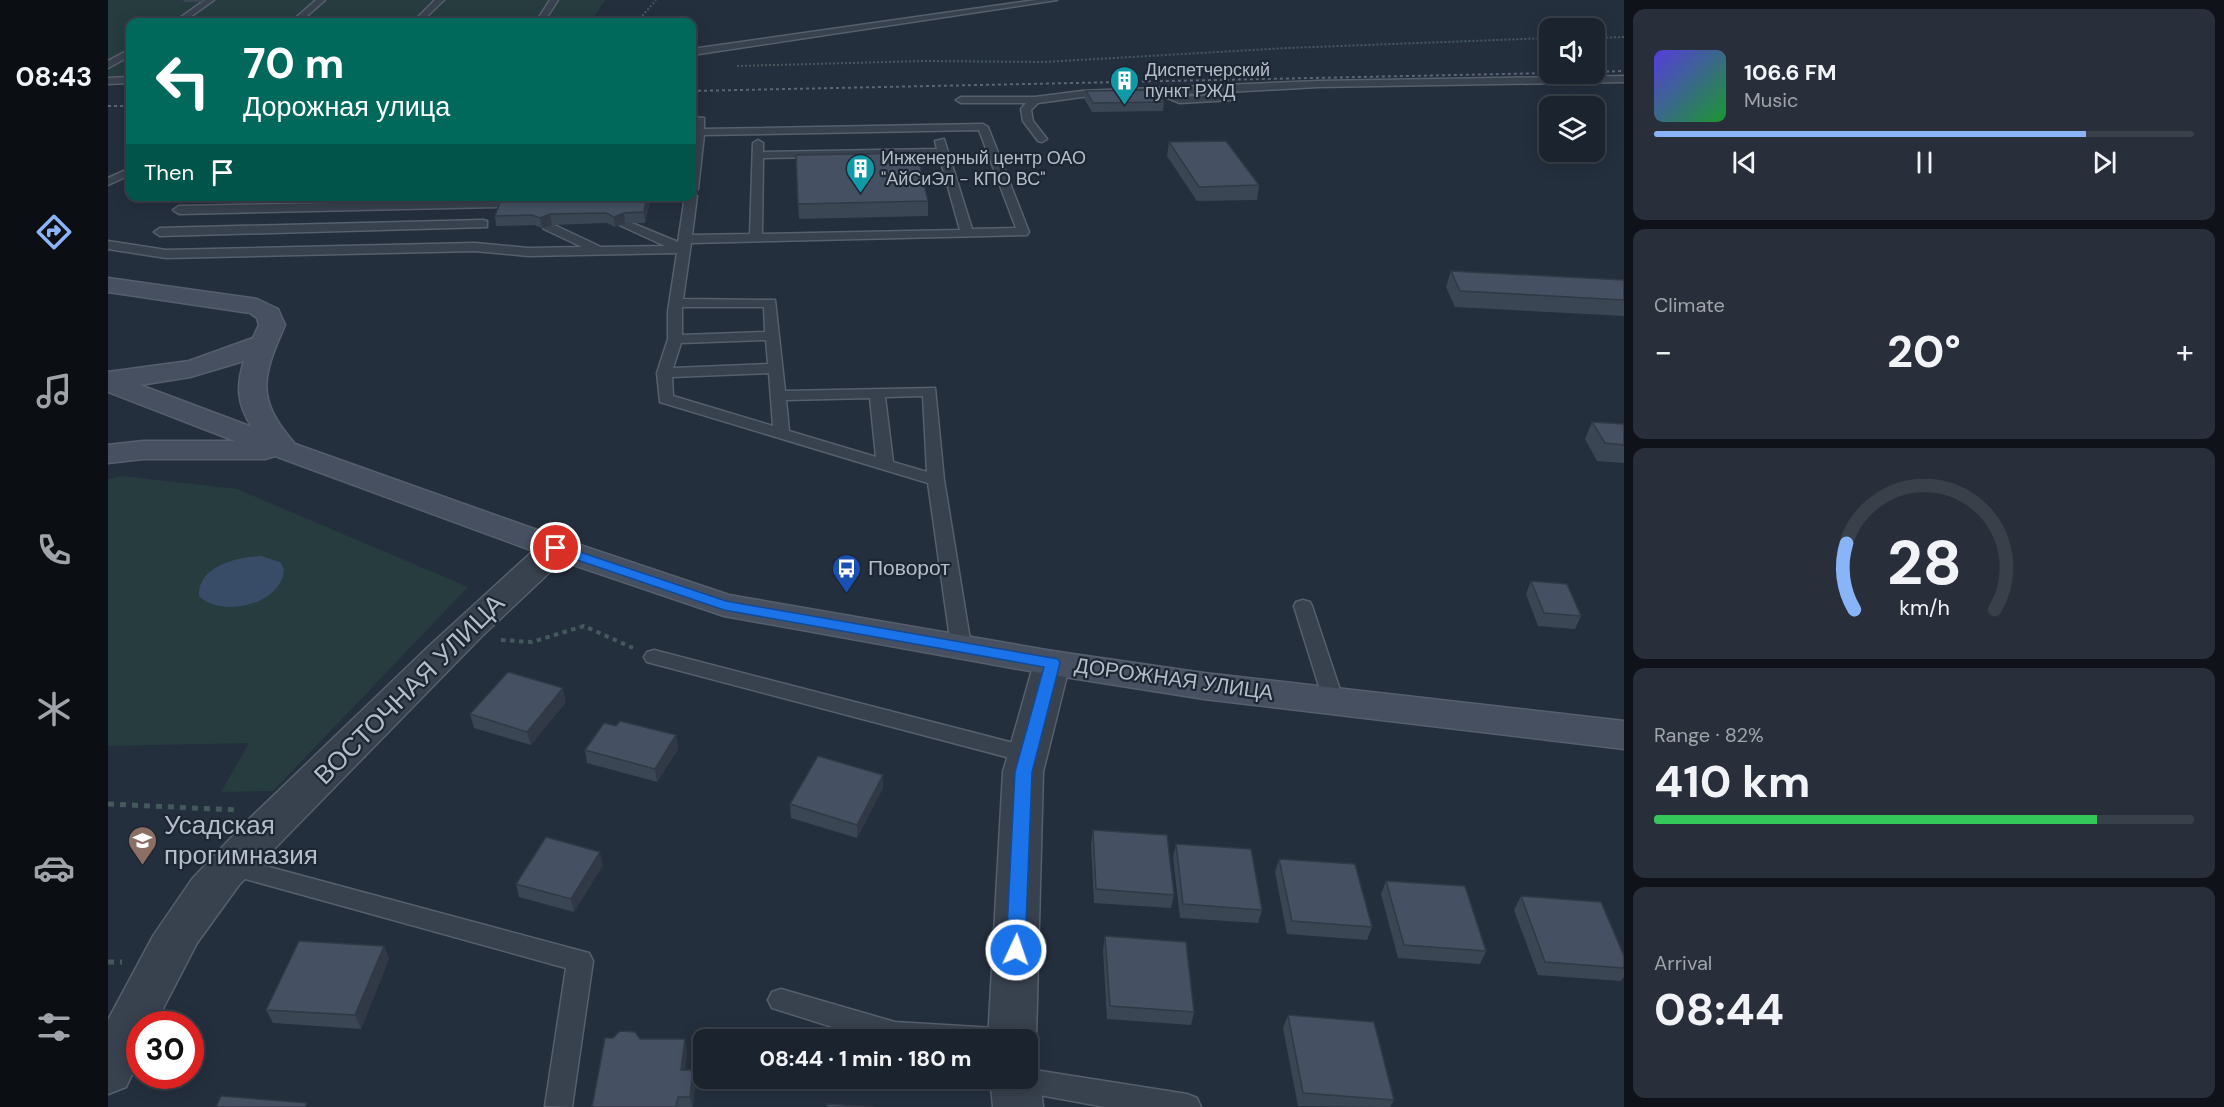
<!DOCTYPE html>
<meta charset="utf-8">
<style>
:root{--surface:#1b232e;--page:#282f3a;--text:#f1f3f6;--muted:#a0a4aa;--line:#39404a;--accent:#8ab4f8}
body{margin:0;font-family:"DM Sans",sans-serif;background:var(--page);color:var(--text);height:100vh;display:flex;flex-direction:column;font-size:22px;white-space:nowrap}
*{box-sizing:border-box;margin:0}
p{font-size:20px;color:var(--muted)}
.icon{flex:none;width:33px;height:33px;fill:none;stroke:currentColor;stroke-width:2;stroke-linecap:round;stroke-linejoin:round}
.map{position:relative;flex:1;overflow:hidden}
.panel{display:flex;flex-direction:column;gap:9px;padding:9px;background:#0f1319;width:600px}
.panel>*{flex:none}
.guide{position:absolute;left:18px;top:18px;width:570px;height:183px;border-radius:12px;box-shadow:0 3px 15px #0003,0 0 0 2px var(--line);background:#00695c;color:#fff;overflow:hidden}
.buttons{position:absolute;left:1431px;top:18px;display:grid;gap:12px}
.buttons a{display:grid;place-items:center;width:66px;height:66px;border-radius:12px;background:var(--surface);box-shadow:0 3px 15px #0003,0 0 0 2px var(--line);font-size:30px}
.speed{position:absolute;left:18px;top:1011px;display:flex;gap:12px;font-size:30px;font-weight:700;text-align:center}
.speed>*{display:grid;place-content:center;width:78px;height:78px;border-radius:50%;background:var(--surface);box-shadow:0 3px 15px #0003,0 0 0 2px var(--line);line-height:1}
.speed .limit{border:9px solid #d22;background:#fff;color:#111}
.pin{position:absolute;display:grid;place-items:center;width:51px;height:51px;color:#fff;margin:-26px;border:3px solid #fff;border-radius:50%;box-shadow:0 2px 6px #0007}
.me{position:absolute;width:66px;margin:-33px;rotate:3deg;stroke-linejoin:round;filter:drop-shadow(0 0 4px #0008)}
.turn{display:flex;align-items:center;gap:21px;height:126px;padding:0 18px;font-size:27px}
.turn .icon{width:78px;height:78px;stroke-width:2.5}
.turn b{display:block;font-size:42px;line-height:51px}
.then{display:flex;align-items:center;height:57px;padding:0 18px;background:#0003;gap:12px;font-size:22px}
.big{font-size:45px;font-weight:700;line-height:1.1}
.panel .tile{flex:1;display:flex;flex-direction:column;justify-content:center;gap:9px;min-width:0;padding:0 21px;border-radius:12px;background:var(--page)}
.panel .dial{align-items:center;gap:0}
.dial svg{height:156px;overflow:visible;fill:none;stroke:var(--line);stroke-width:7;stroke-linecap:round;text-anchor:middle}
.dial text{fill:var(--text);stroke:none}
.song{display:flex;align-items:center;gap:18px}
.cover{width:72px;height:72px;border-radius:9px;background:linear-gradient(135deg,hsl(250 70% 55%),hsl(130 70% 35%))}
.played{height:6px;border-radius:3px;background:linear-gradient(90deg,var(--accent) 80%,var(--line) 80%)}
.keys{display:flex;justify-content:space-around;direction:ltr}
.heat{display:flex;justify-content:space-between;align-items:center;font-size:33px;direction:ltr}
.charge{height:9px;border-radius:4px;background:linear-gradient(90deg,#34c759 82%,var(--line) 0)}
.trip{position:absolute;left:585px;top:1029px;width:345px;height:60px;border-radius:12px;background:var(--surface);box-shadow:0 3px 15px #0003,0 0 0 2px var(--line);font-weight:700;line-height:60px;text-align:center}
main{display:flex;flex:1;min-height:0}
.tab-bar{display:flex;flex-direction:column;width:108px;justify-content:space-around;align-items:center;background:#0b0e12;color:var(--muted)}
.tab-bar .icon{width:42px;height:42px}
.tab-bar .active{color:var(--accent)}
.tab-bar b{font-size:27px;color:var(--text)}
.map>svg:first-child{display:block}
</style>
<main>
<nav class="tab-bar">
<b>08:43</b>
<svg class="icon active" aria-label="directions" viewBox="0 0 24 24"><path d="M12 3l9 9-9 9-9-9zM9 14v-3h6M13 9l2 2-2 2"/></svg>
<svg class="icon" aria-label="music" viewBox="0 0 24 24"><path d="M9 18V5l10-2v13"/><circle cx="6" cy="18" r="3"/><circle cx="16" cy="16" r="3"/></svg>
<svg class="icon" aria-label="phone" viewBox="0 0 24 24"><path d="M5 4h4l2 5-3 2q2 4 5 5l2-3 5 2v4C11 20 4 13 5 4z"/></svg>
<svg class="icon" aria-label="climate" viewBox="0 0 24 24"><path d="M12 3v18M4 7l16 10M4 17L20 7"/></svg>
<svg class="icon" aria-label="car" viewBox="0 0 24 24"><path d="M5 17H2v-5l4-1 3-4h7l3 4 3 1v5h-3M9 17h6M6 11h13"/><circle cx="7" cy="17" r="2"/><circle cx="17" cy="17" r="2"/></svg>
<svg class="icon" aria-label="filters" viewBox="0 0 24 24"><path d="M4 7h16M4 17h16"/><circle cx="9" cy="7" r="2"/><circle cx="15" cy="17" r="2"/></svg>
</nav>
<div class="map">
<svg width="1516" height="1107" viewBox="0 0 1516 1107">
<rect width="100%" height="100%" fill="#242f3e"/>
<path fill="#263c3f" d="M0,0H497L483,22H22V78L0,79Z
M15,476L129,489L360,587L165,791L113,792L141,743L0,746V479Z"/>
<path fill="#394c67" d="M153,556L172,562L176,569C175,604 114,619 91,596C89,566 130,557 153,556Z"/>
<g fill="none" stroke-linecap="round" stroke-linejoin="round">
<defs>
<path id="lane" d="M97,0H106L75,22H66Z
M208,0H217L192,22H183Z
M327,0H336L313,22H305Z
M442,0H450L436,22H428Z
M928,0H949L584,55V49Z
M22,49V56L0,68V61Z
M1516,76V82L1210,87L1119,92L1125,98L1124,100L1072,103L1052,95L974,97L930,103L923,110L925,121L939,139L934,142L930,141L915,121L913,109L918,103H853L848,100L853,97H927L974,91L1210,81ZM1107,93L1110,95L1073,97L1067,94Z
M22,77V83L0,84V78Z
M584,117L596,118V129L875,124L880,127L921,232L919,235L583,243L575,299L667,300L677,391L827,388L836,480L863,646L860,651H846L843,646L820,483L552,402L549,373L560,339V311L569,253L420,256L367,251L58,258L0,249V241L58,250L367,243L420,248L474,247L436,229L434,226L440,222L493,247L557,246L509,224L519,221L570,242L577,196H584V193L589,196L584,235L642,234L645,143L650,140L655,143V152L829,149L827,141L836,139L864,229L908,228L871,130L596,135L590,189L584,192V147L586,123H584ZM831,155L852,230L654,234L655,158ZM574,307H656L657,332L574,335ZM658,340L660,364L565,368L573,343ZM661,373L665,426L565,396L564,377ZM815,396L819,472L785,462L777,397ZM762,398L768,457L681,431L678,400Z
M22,168V175L0,185V178Z
M385,200L391,204L389,207L71,214L65,210L71,206Z
M375,220L379,221V227L52,236L46,232L52,228Z
M1195,600L1202,602L1204,606L1235,699L1232,704L1225,706L1218,704L1215,699L1186,606L1188,602Z
M546,650L921,747L929,749L932,755L929,761L921,763L539,662L536,657L539,652Z
M124,857L481,953L485,961L464,1107L437,1106L458,968L116,873L112,866L116,859Z
M673,989L787,1022L887,1028L896,1031L900,1040H766L664,1008L660,1000L664,992Z
M920,1069L1079,1094L1089,1098L1093,1107H997L899,1089L896,1078H920Z"/>
<path id="street" d="M448,538L460,541L464,548L460,555L374,636L131,885L89,943L47,1024H32V1058L18,1087L0,1094V1020L45,936L84,879L136,824L321,646L436,541Z
M944,651L957,654L962,663L935,772L928,1040L920,1056V1040H880L895,772L926,663L931,654Z
M920,1060L925,1062L932,1078L935,1107H885L882,1078H920Z"/>
<path id="secondary" d="M0,278L149,299L170,309L177,325C154,378 147,398 187,444L460,541L621,595L944,651L1096,673L1516,721V749L1096,699L944,675L616,616L436,555L167,456L157,459H35L0,463V445L35,441H127L0,392V372L81,361L145,338L151,325L149,318L142,313L0,292ZM136,361C128,386 129,405 144,427L32,385L82,377Z"/>
</defs>
<use href="#lane" stroke="#565f6c" stroke-width="3"/>
<use href="#street" stroke="#565f6c" stroke-width="3"/>
<use href="#secondary" stroke="#565f6c" stroke-width="3"/>
<path stroke="#44595c" stroke-width="2" stroke-dasharray="2 2" stroke-linecap="butt" d="M529,22L548,0
M1486,38L1516,37
M629,66L816,61L936,62L1179,48L1442,38"/>
<path stroke="#44595c" stroke-width="4" stroke-dasharray="4.5 4.5" stroke-linecap="butt" d="M393,640L424,642L476,626L525,648"/>
<path stroke="#44595c" stroke-width="5" stroke-dasharray="6 6" stroke-linecap="butt" d="M0,804L129,810
M0,962H14"/>
<use href="#lane" fill="#38414e" fill-rule="evenodd"/>
<use href="#street" fill="#38414e" fill-rule="evenodd"/>
<use href="#secondary" fill="#465061" fill-rule="evenodd"/>
<path stroke="#5a6575" stroke-width="2" stroke-dasharray="3 3" stroke-linecap="butt" d="M1486,72L1516,71
M584,91L1442,73
M0,106H22"/>
</g>
<path fill="#3b4654" d="M75,0H96L93,2H76Z
M978,91L1056,102L1055,111L984,112L977,100Z
M1061,142L1151,185L1149,200L1089,201L1059,156Z
M688,155L820,201V216L691,219Z
M394,196H543L537,223H517L507,227L499,223L444,225L434,228L426,225L388,226L387,216Z
M1343,271L1516,280V316L1347,307L1338,287Z
M1484,422L1516,424V463L1489,461L1477,439Z
M1423,581L1473,616L1467,629L1430,626L1418,594Z
M458,702L423,745L366,728L362,714Z
M508,726L568,735L570,749L549,782L479,763L477,750Z
M775,775V788L749,838L683,818L682,804Z
M985,830L1066,895L1063,908L986,903L983,844Z
M1068,844L1154,910L1150,923L1072,918L1065,857Z
M1171,859L1264,927L1259,940L1179,934L1167,872Z
M495,865L466,912L411,897L408,884Z
M1278,881L1378,951L1372,964L1290,958L1273,894Z
M1413,896L1516,956V977L1513,981L1430,975L1406,910Z
M997,936L1086,1012L1083,1025L999,1019L995,950Z
M276,946L281,959L253,1029L165,1023L158,1010Z
M1180,1015L1286,1100L1282,1107L1190,1106L1175,1028Z
M532,1039L579,1052L577,1070H585L587,1084L585,1107H484Z"/>
<path fill="#303945" d="M539,196H543L537,223L536,212Z
M516,213L517,223L507,227L506,217Z
M442,214L444,225L434,228L432,218Z
M455,688L458,702L423,745L419,732Z
M568,735L570,749L549,782L547,769Z
M775,775V788L749,838V825Z
M492,852L495,865L466,912L463,899Z
M276,946L281,959L253,1029L247,1015Z
M577,1039L579,1052L576,1084L573,1070Z
M585,1070L587,1084L585,1107H584L582,1097Z"/>
<path fill="#455162" stroke="#303945" stroke-width="1.5" d="M1048,90L1056,102L985,103L978,91Z
M1118,141L1151,185L1091,187L1061,142Z
M809,153L820,201L690,204L688,155Z
M394,196H539L536,212L516,213L506,217L498,213L442,214L432,218L424,215L387,216Z
M1343,271L1516,280V300L1352,291Z
M1484,422L1516,424V445L1497,443Z
M1423,581L1459,584L1473,616L1436,613Z
M400,672L455,688L419,732L362,714Z
M512,721L568,735L547,769L477,750L496,723L508,726Z
M710,756L775,775L749,825L682,804Z
M985,830L1059,835L1066,895L988,889Z
M438,837L492,852L463,899L408,884Z
M1068,844L1143,849L1154,910L1075,904Z
M1171,859L1247,864L1264,927L1184,921Z
M1278,881L1357,886L1378,951L1296,945Z
M1413,896L1493,902L1516,956V968L1437,962Z
M997,936L1078,942L1086,1012L1002,1006Z
M191,941L276,946L247,1015L158,1010Z
M1180,1015L1266,1022L1286,1100L1195,1093Z
M512,1031L527,1032L532,1039H577L573,1070H585L582,1097H570L568,1107H484L497,1038H505Z
M113,1096L199,1103L197,1107H108Z
M719,1104L767,1107H719Z"/>
<path fill="#1a73e8" stroke="#114b97" stroke-width="1.5" d="M448,544L618,601L950,659L952,663L924,772L917,950L915,956L908,958L901,956L898,950L907,772L936,667L616,610L443,551L441,548Z"/>
<defs>
<symbol id="building-pin" viewBox="-11 -11 22 30"><path d="M0 17L-7.5 6A9.5 9.5 0 1 1 7.5 6Z" fill="#0f9aa8" stroke="#1d2633"/><path d="M-4-6H4V6H1V3H-1V6H-4ZM-2.5-4.3h1.7v1.8h-1.7ZM.8-4.3h1.7v1.8H.8ZM-2.5-1h1.7V.8h-1.7ZM.8-1h1.7V.8H.8Z" fill="#fff"/></symbol>
<symbol id="bus-pin" viewBox="-11 -11 22 30"><path d="M0 17L-7.5 6A9.5 9.5 0 1 1 7.5 6Z" fill="#1a4fb4" stroke="#1d2633"/><path d="M-5-6H5V4H4V6H2V4H-2V6H-4V4H-5ZM-3.5-4V0h7V-4ZM-3.5 1.2v1.5H-2V1.2ZM2 1.2v1.5H3.5V1.2Z" fill="#fff"/></symbol>
<symbol id="school-pin" viewBox="-11 -11 22 30"><path d="M0 17L-7.5 6A9.5 9.5 0 1 1 7.5 6Z" fill="#8d6e63" stroke="#1d2633"/><path d="M0-5L7-2L0 1L-7-2ZM-4 1L0 2.5L4 1V4Q0 6-4 4Z" fill="#fff"/></symbol>
</defs>
<g fill-rule="evenodd">
<use href="#building-pin" x="1000" y="64" width="33" height="45"/>
<use href="#building-pin" x="736" y="152" width="33" height="45"/>
<use href="#bus-pin" x="722" y="552" width="33" height="45"/>
<use href="#school-pin" x="18" y="824" width="33" height="45"/>
</g>
<g text-anchor="middle" dominant-baseline="central" stroke-width="4.5" stroke-linejoin="round" paint-order="stroke">
<g font-size="18" fill="#b4bcc9" stroke="#1d2633" text-anchor="start">
<text x="1037" y="70">Диспетчерский<tspan x="1037" dy="21">пункт РЖД</tspan></text>
<text x="773" y="158">Инженерный центр ОАО<tspan x="773" dy="21">"АйСиЭл - КПО ВС"</tspan></text>
</g>
<g font-size="21" fill="#b4bcc9" stroke="#1d2633" text-anchor="start">
<text x="760" y="568">Поворот</text>
</g>
<g font-size="21" fill="#b4bcc9" stroke="#1d2633">
<text transform="translate(1066 679) rotate(8)">ДОРОЖНАЯ УЛИЦА</text>
</g>
<g font-size="26" fill="#b4bcc9" stroke="#1d2633">
<text transform="translate(301 689) rotate(-45)">ВОСТОЧНАЯ УЛИЦА</text>
</g>
<g font-size="26" fill="#b4bcc9" stroke="#1d2633" text-anchor="start">
<text x="56" y="825">Усадская<tspan x="56" dy="30">прогимназия</tspan></text>
</g>
</g>
</svg>
<div class="buttons">
<a><svg class="icon" aria-label="sound" viewBox="0 0 24 24"><path d="M4 9h4l5-4v14l-5-4H4zM17 9q2 3 0 6"/></svg></a>
<a><svg class="icon" aria-label="layers" viewBox="0 0 24 24"><path d="M12 4l9 5-9 5-9-5zM3 14l9 5 9-5"/></svg></a>
</div>
<div class="speed"><div class="limit">30</div></div>
<div class="pin" style="left:448px;top:548px;background:#d93025"><svg class="icon" aria-label="arrive" viewBox="0 0 24 24"><path d="M6 21V4h12l-3 4 3 4H6"/></svg></div>
<svg class="me" style="left:908px;top:950px" viewBox="-20 -20 40 40"><circle r="17" fill="#1a73e8" stroke="#fff" stroke-width="3"/><path d="M0-11L8 9 0 5-8 9z" fill="#fff"/></svg>
<div class="trip">08:44 · 1 min · 180 m</div>
<div class="guide">
<div class="turn"><svg class="icon" aria-label="left" viewBox="0 0 24 24"><path d="M17 20v-9H6M10 6l-5 5 5 5"/></svg><div><b>70 m</b>Дорожная улица</div></div>
<div class="then">Then<svg class="icon" aria-label="arrive" viewBox="0 0 24 24"><path d="M6 21V4h12l-3 4 3 4H6"/></svg></div>
</div>
</div>
<section class="panel">
<div class="tile">
<div class="song"><i class="cover"></i><div><b>106.6 FM</b><p>Music</p></div></div>
<div class="played"></div>
<div class="keys"><svg class="icon" aria-label="previous" viewBox="0 0 24 24"><path d="M18 5L8 12l10 7zM5 5v14"/></svg><svg class="icon" aria-label="pause" viewBox="0 0 24 24"><path d="M8 5v14M16 5v14"/></svg><svg class="icon" aria-label="next" viewBox="0 0 24 24"><path d="M6 5l10 7-10 7zM19 5v14"/></svg></div>
</div>
<div class="tile"><p>Climate</p>
<div class="heat"><a>−</a><b class="big">20°</b><a>+</a></div>
</div>
<div class="tile dial"><svg viewBox="0 0 100 80">
<path d="M14 69A42 42 0 1 1 86 69"/>
<path d="M14 69A42 42 0 0 1 10 35" stroke="#8ab4f8"/>
<text x="50" y="56" font-size="32" font-weight="700">28</text>
<text x="50" y="72" font-size="11">km/h</text>
</svg></div>
<div class="tile"><p>Range · 82%</p><b class="big">410 km</b><div class="charge"></div></div>
<div class="tile"><p>Arrival</p><b class="big">08:44</b></div>
</section>
</main>
